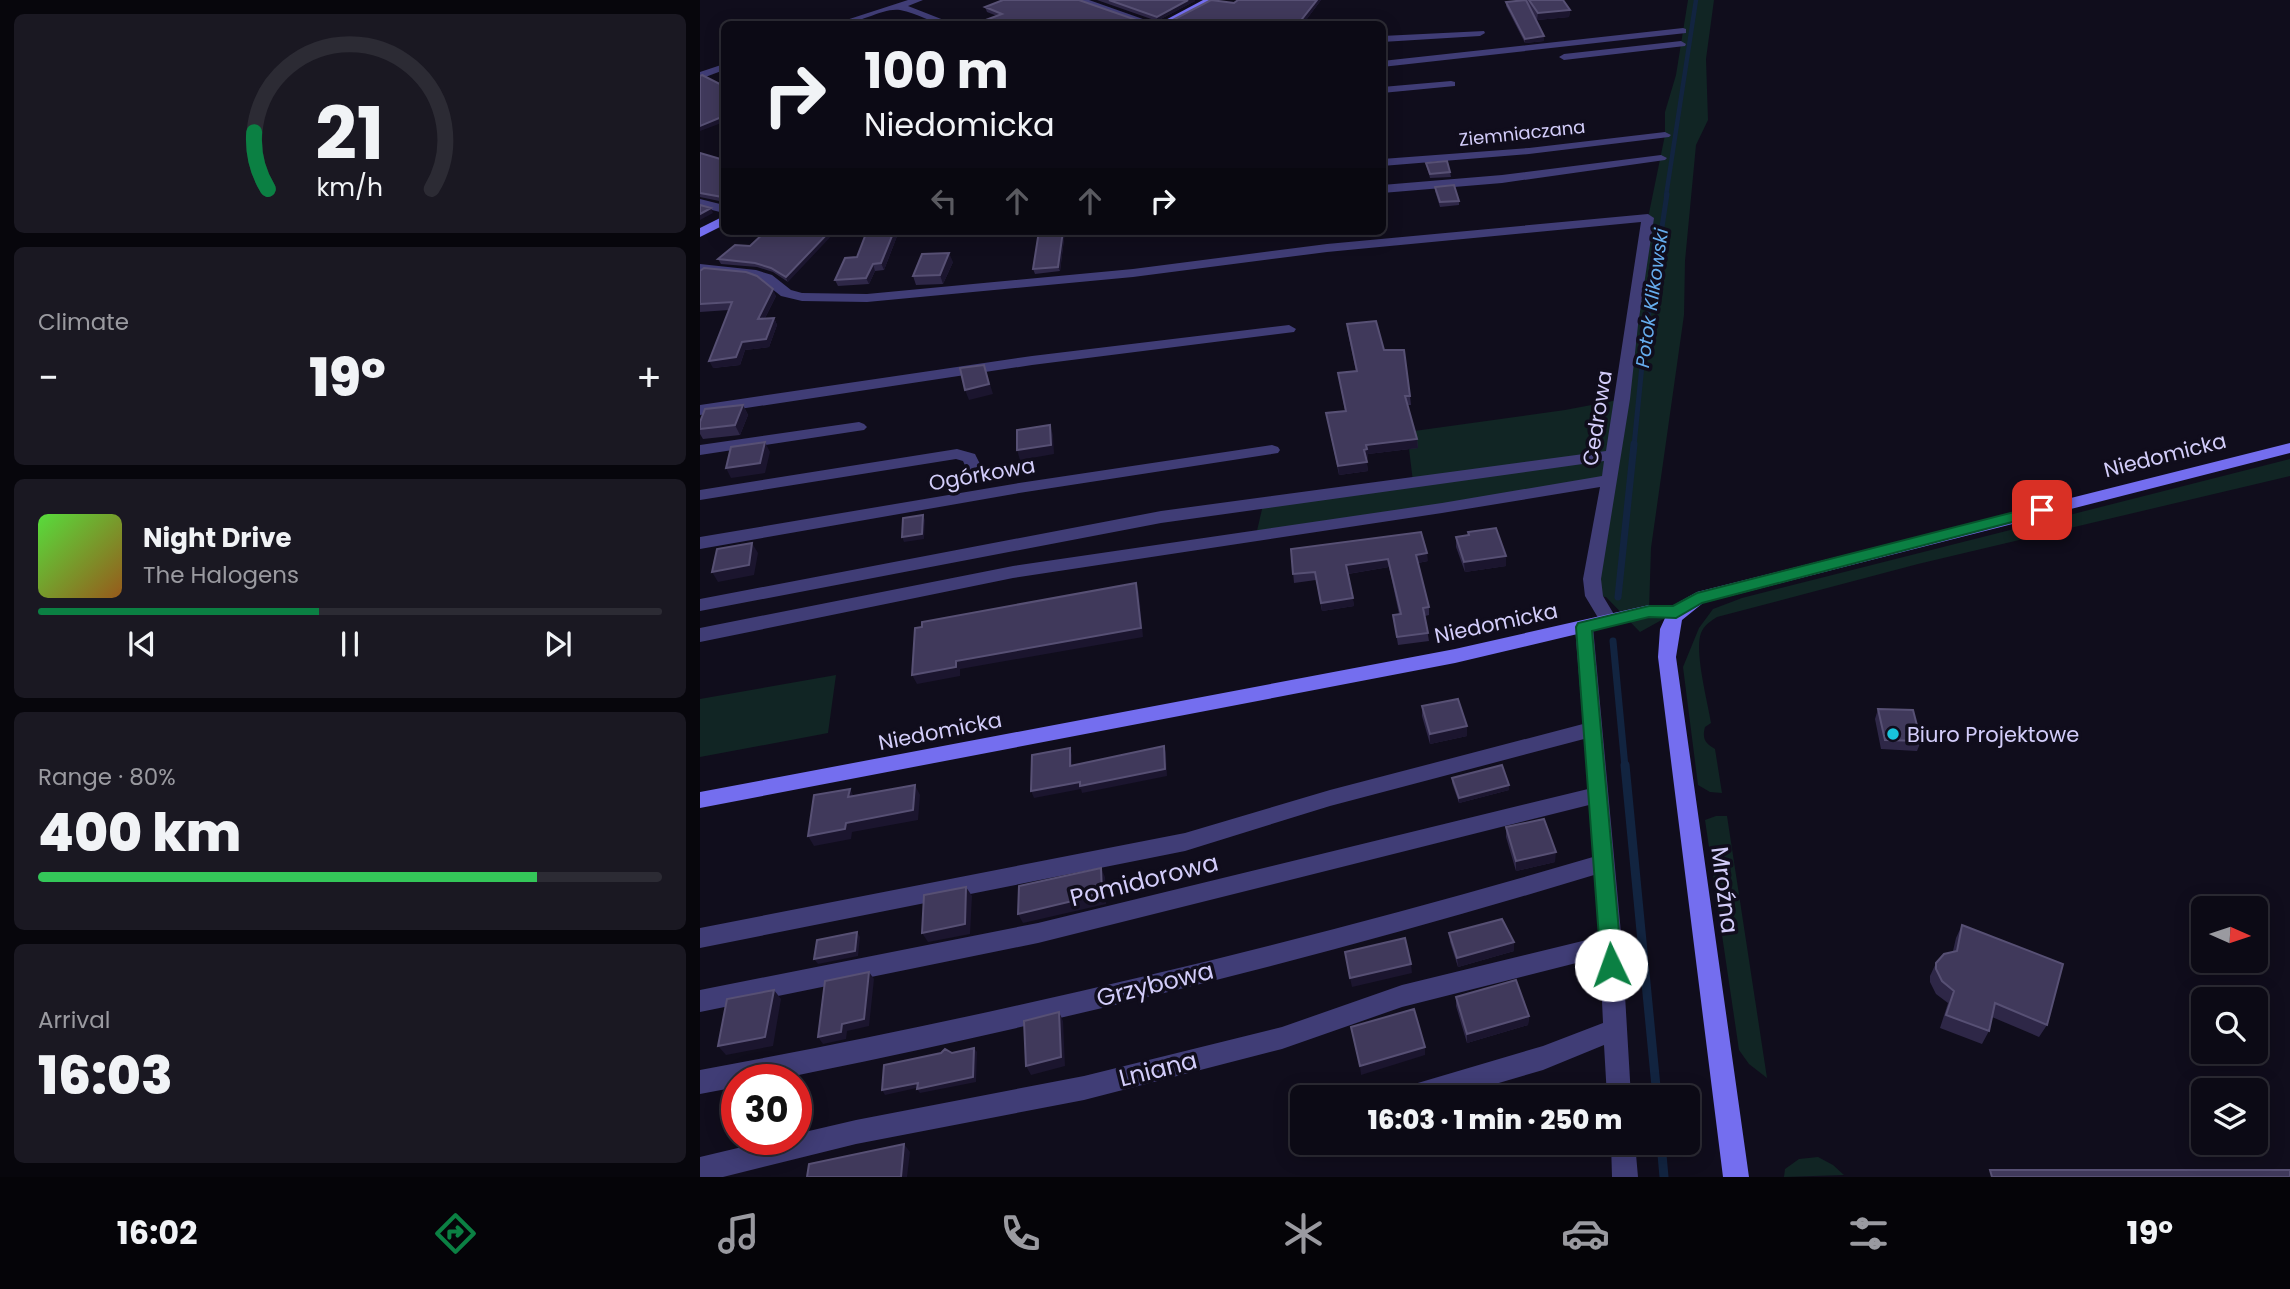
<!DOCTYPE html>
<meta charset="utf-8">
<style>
:root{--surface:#0c0a15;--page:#1a1822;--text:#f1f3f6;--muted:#9a9aa0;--line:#2c2b34;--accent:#0b8043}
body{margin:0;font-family:Poppins,sans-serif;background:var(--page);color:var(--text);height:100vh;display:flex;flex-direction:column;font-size:26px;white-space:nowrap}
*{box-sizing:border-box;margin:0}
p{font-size:23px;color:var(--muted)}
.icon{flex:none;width:38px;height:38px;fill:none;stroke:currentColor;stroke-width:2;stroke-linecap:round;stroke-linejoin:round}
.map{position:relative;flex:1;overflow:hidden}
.drawer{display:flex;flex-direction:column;gap:14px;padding:14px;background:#07060c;width:700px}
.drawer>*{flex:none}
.banner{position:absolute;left:21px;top:21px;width:665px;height:214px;border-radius:10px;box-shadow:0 4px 18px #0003,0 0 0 2px var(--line);background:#0c0a15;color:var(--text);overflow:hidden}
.needle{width:46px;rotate:93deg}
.buttons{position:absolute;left:1491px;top:896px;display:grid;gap:14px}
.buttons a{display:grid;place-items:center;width:77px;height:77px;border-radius:10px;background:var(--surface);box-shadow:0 4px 18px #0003,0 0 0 2px var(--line);font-size:35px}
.speed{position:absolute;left:21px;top:1064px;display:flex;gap:14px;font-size:35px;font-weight:700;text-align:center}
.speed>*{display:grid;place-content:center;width:91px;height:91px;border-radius:50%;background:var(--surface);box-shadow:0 4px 18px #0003,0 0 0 2px var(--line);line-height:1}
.speed .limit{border:10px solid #d22;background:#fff;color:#111}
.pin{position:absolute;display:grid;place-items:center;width:60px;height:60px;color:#fff;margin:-30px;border-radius:14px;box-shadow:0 4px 10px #0006}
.me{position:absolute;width:77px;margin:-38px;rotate:357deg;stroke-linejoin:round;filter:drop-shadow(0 0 5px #0008)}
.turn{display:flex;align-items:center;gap:24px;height:147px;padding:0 28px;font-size:32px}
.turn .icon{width:91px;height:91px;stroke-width:2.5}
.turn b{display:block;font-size:49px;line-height:60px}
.lanes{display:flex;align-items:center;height:66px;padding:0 28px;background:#0003;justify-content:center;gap:35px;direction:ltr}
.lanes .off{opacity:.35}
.big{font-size:52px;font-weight:800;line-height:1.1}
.drawer .card{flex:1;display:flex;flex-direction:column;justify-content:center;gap:10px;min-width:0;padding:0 24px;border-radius:10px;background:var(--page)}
.drawer .dial{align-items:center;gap:0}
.dial svg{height:182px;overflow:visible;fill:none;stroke:var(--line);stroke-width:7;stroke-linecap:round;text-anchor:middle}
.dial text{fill:var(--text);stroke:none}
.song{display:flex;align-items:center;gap:21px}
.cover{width:84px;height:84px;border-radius:10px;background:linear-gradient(135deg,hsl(110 70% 55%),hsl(30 70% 35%))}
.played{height:7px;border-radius:4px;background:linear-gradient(90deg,var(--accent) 45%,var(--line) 45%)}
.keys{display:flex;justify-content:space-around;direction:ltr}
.heat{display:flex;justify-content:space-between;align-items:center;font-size:38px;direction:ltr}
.charge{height:10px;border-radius:5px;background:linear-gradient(90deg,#34c759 80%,var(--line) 0)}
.trip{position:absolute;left:590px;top:1085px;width:410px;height:70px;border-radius:10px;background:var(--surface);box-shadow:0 4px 18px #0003,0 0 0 2px var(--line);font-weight:800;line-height:70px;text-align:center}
.tabs{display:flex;height:112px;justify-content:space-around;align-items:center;background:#050408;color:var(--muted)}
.tabs .icon{width:49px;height:49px}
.tabs .on{color:var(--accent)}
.tabs b{font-size:32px;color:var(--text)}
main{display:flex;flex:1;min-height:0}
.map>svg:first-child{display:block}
</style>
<main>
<section class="drawer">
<div class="card dial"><svg viewBox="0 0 100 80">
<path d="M14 69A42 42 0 1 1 86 69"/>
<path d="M14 69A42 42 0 0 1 8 44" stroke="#0b8043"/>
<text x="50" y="56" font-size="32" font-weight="700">21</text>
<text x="50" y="72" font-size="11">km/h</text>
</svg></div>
<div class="card"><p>Climate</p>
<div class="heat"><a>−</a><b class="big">19°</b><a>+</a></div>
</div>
<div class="card">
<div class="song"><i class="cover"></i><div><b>Night Drive</b><p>The Halogens</p></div></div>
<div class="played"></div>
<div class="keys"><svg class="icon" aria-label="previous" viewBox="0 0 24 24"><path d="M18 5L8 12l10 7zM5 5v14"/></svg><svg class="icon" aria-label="pause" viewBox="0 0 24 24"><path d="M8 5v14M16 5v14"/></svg><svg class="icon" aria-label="next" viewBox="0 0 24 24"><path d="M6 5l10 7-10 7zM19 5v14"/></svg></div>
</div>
<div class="card"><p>Range · 80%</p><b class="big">400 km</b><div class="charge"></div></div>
<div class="card"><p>Arrival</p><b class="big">16:03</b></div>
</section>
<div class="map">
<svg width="1590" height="1177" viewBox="0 0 1590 1177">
<rect width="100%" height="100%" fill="#100d1c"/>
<path fill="#112524" d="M988,0H1014L1006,59L1008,120L996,145L985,261L984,315L951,548L949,611L976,612L940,632L906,597L894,596L909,481L556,535L563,505L713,482L707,432L865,410L923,399L948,218L965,135V112L976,75Z
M1590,459V476L1218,564L1017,617C1011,621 1004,625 1001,633C994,651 1008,703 1011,723L1005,727C1002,739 1005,743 1015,749L1022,793L1010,792L998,785L983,667L999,628L1013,609L1042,598Z
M136,675L128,733L0,757V699Z
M1016,816H1027L1067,1078L1049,1064L1039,1050L1005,820Z
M1118,1157L1133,1165L1144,1175L1084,1177L1085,1169L1099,1159Z"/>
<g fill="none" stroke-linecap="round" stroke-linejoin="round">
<path stroke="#122440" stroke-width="4.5" d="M966,196L996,0"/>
<path stroke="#122440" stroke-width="5" d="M934,446L944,345L967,194"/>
<path stroke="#122440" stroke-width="7" d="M918,597L934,444
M913,641L925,767"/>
<path stroke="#122440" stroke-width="9" d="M925,765L957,1097
M961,1143L964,1177"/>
<path fill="#403d76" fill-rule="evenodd" d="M208,0H223L208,6L254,24C234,26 219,13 200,10C183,7 156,26 134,24Z
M375,0H389L457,24H444Z
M983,28L986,29V33L682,67V61Z
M784,31L785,33L780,36L682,42V36Z
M981,41L986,44L985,46L864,60L859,57L864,54Z
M24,64V70L0,79V72Z
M751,81L755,82V86L682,93V87Z
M965,132L971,135L969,137L829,154L682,166V159L829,148Z
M961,155L967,158L965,160L802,183L682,193V185L802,175Z
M0,199L24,205V213L0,207Z
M948,214L954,218L938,325L930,399L901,579L903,596L918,621L915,626H903L885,596L883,579L900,487L742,513L313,578L0,642V628L313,566L742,503L902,476L904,461L461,523L0,611V599L461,511L906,451L941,222L627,252L433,277L167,302L102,301L81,296L62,281L50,277L0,272V264L56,270L72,275L91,290L102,293L167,294L433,269L627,244Z
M589,325L596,329L594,332L332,365L0,415V405L332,356Z
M159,422L164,424L167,427L164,430L0,455V445Z
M572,445L578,447L580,450L578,453L319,493L0,549V537L319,483Z
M257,449L275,454L282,468L280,472H268L263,461L256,459L0,500V490Z
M884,620L890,622L893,627L922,944L931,1097H907L904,1045L843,1070L751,1097H699L702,1088L711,1085L843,1046L903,1023L900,957L702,1007L582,1049L384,1100L156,1144L23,1177H0V1157L75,1139H96V1134L156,1120L384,1076L582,1027L702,985L899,937L894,875C637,953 377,1018 113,1072L75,1080H37V1087L0,1094V1070C302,1014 599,944 893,857L889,805L338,943L0,1012V990L338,923L888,789L884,739L630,806L485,851L0,948V928L485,833L630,790L883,724L875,627L878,622Z
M911,1143H935L938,1177H912Z"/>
<path fill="#746eef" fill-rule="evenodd" d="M503,0H515L470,24H458Z
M24,216V225L0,237V228Z
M1590,443V453L1003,603L982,620L976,657L1049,1177H1023L958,657L960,629L965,618L949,617L755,663L0,808V792L755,649L949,605H974L997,592Z"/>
</g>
<path fill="#2e2747" d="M397,0H495V1L457,21Z
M621,0L603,24H275L297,16L287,12L285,7L442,22H469L534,3Z
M824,0H863L870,10L869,17L837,20L831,10L844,36V41L825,43L806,6V2Z
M0,153L24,160V202L0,197Z
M726,163L750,172L751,177L730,178L727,167Z
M735,187L759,201V205L740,207L735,191Z
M66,231L88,282L73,272L57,267L21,264L18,259L50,246Z
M199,231L184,270L175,271L169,284L138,286L135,280L157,257Z
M339,231H365L360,271L335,274L333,269Z
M253,262L243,284L216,285L213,276Z
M0,271L76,296L65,318H74L77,325L69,347L45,350L40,365L13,368L29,310L0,312Z
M647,324L684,350L710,396L711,405H707L717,439L718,448L668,454V458L666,459L668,471L639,475L626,413L645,411L638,373L656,371L648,333Z
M43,405L48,415L40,435L3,439L0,434V422Z
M768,532L806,556V566L765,572L756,547V537L768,536Z
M591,549L728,561L718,563L729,607V615L725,616L729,641L698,645L693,615L699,614L689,567L648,574L654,606L622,611L616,580L594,583Z
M722,706L767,726V736L730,744L722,716Z
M1178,709L1221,741L1217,751L1181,749L1175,719Z
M752,778L809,790L759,803L752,783Z
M806,827L855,862L816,871L806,837Z
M1262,925L1347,1025L1339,1037L1292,1017L1289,1031L1282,1044L1240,1028L1248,1003L1236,994L1230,982V976L1236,963L1253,951L1256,938Z
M749,933L814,942V951L758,967L750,942Z
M756,997L829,1016L828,1025L767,1043L756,1006Z"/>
<path fill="#1b152e" d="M488,0H495V1L457,21V17Z
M617,0H621L603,24H598Z
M870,10L869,17L837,20L838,13Z
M844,36V41L825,43V39Z
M24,116V122L0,131V126Z
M11,208L13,213L0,220V214Z
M130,231H136L88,282L86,277Z
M194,231H199L184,270L181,263Z
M363,231H365L360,271L358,267Z
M249,253L253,262L243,284L240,275Z
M173,264L175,271L169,284L166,278Z
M73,289L76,296L61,326L58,319Z
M74,318L77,325L69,347L45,350L40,365L13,368L9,361L42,342Z
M284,365L293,394L269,400L265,390Z
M43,405L48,415L40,435L35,425Z
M350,425L353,435L354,454L320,460L317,450Z
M717,439L718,448L668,454V458L665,459L664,450L666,445Z
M65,442L70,452L65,473L31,478L26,468Z
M667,462L668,471L639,475L638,466Z
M223,515L225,520L224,539L204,542L202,537Z
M52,543L58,553L54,575L18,582L12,572Z
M727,553L728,561L717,563L716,555Z
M806,556V566L765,572L764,562Z
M688,559L689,567L647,574L646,565Z
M436,583L439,592L443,637L260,669V676L217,684L212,675L256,661Z
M653,598L654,606L622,611L621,603Z
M767,726V736L730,744V734Z
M464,746L466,753L467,776L382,793L381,789L334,798L331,791Z
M370,748L372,755V772L370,766Z
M215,785L220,795L218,820L152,832L151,839L114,846L108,836Z
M809,785V790L759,803V798Z
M150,789L155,799L148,797Z
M856,852L855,862L816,871V861Z
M401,868L405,877L406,904L323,923L318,914Z
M266,887L272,896L270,934L228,942L222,933Z
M157,932L160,937L158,956L118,964L114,959Z
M814,942V951L758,967L757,958Z
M711,964L712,973L652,987L650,978Z
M169,972L174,979L169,1026L147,1031L146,1039L123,1044L118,1037L142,1024Z
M74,990L81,999L73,1046L26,1055L18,1046Z
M359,1012L363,1021L365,1066L331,1075L326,1066Z
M829,1016L828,1025L767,1043V1034Z
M725,1047V1055L661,1075L660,1066Z
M274,1048L277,1052L276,1082L220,1093L217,1089Z
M218,1083L221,1087L185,1095L182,1090Z
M204,1144L210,1152L207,1177H201Z"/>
<path fill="#40395b" stroke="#575074" stroke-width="2" d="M303,0H379L442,22H469L511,0L534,3L538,0H617L598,24H275L302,14L285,7Z
M409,0H488L457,17Z
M826,0L844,36L825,39L806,2Z
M829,0H863L870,10L838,13Z
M2,75L24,86V116L0,126V76Z
M0,153L24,160V201L22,197L0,193Z
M747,161L750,172L730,174L726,163Z
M754,185L759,201L740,202L735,187Z
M0,205L11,208L0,214Z
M66,231H130L86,277L71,268L55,263L18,259L35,245L50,246Z
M167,231H194L181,263L173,264L166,278L135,280L145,258L157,257Z
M339,231H363L358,267L333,269Z
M249,253L240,275L213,276L222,254Z
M4,268L46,272L57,276L73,289L58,319L74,318L66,339L42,342L36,357L9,361L32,302L0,304V271Z
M676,321L684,350H704L710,396H705L717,439L666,445L667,449L664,450L667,462L638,466L626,413L646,411L638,373L657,371L647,324Z
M284,365L289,384L265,390L260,368Z
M43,405L35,425L0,429V422L5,409Z
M350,425L351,445L317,450V430Z
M65,442L60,463L26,468L31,447Z
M223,515L222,534L202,537L203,518Z
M796,528L806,556L764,562L756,537L769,535L768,532Z
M721,532L727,553L716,555L729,607L723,608L728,633L697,637L693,615L701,614L688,559L646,565L653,598L621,603L615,572L593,574L591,549Z
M52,543L49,565L12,572L17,549Z
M436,583L441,628L256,661V667L212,675L215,628L222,627V622Z
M758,699L767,726L730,734L722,706Z
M1178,709L1213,710L1221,741L1185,740Z
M464,746L465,769L380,786V782L331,791L332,755L370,748V766Z
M802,765L809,785L759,798L752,778Z
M215,785L213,810L146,823L145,829L108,836L114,795L150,789L148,797Z
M844,819L856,852L816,861L806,827Z
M401,868L402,894L318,914L319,886Z
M266,887L265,924L222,933L224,895Z
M802,919L814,942L757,958L749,933Z
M1262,925L1363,964L1347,1025L1295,1003L1289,1031L1246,1015L1254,991L1242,981L1236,969V963L1244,954L1257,951Z
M157,932L155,951L114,959L117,940Z
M705,938L711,964L650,978L645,952Z
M169,972L164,1019L142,1024L141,1032L118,1037L125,981Z
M816,980L829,1016L767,1034L756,997Z
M74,990L65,1037L18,1046L27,999Z
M714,1009L725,1047L660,1066L651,1027Z
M359,1012L361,1057L326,1066L324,1021Z
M274,1048L273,1077L217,1089L218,1083L182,1090L184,1065L241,1053L245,1049L252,1053Z
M204,1144L201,1177H107L109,1164Z
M1290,1170H1590V1177H1292Z"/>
<path fill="#0b8043" stroke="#07532c" stroke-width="2" d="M1342,505L1347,506L1349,510L1347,513L1002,603L976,618L949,617L892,631L922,965L919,972L911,975L904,972L901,965L876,627L878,623L949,606H973L997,593Z"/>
<circle fill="#18c4db" stroke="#100d1c" stroke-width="2.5" cx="1193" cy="734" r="7"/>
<g text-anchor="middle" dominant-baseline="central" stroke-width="7" stroke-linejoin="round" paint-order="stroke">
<g font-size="18" fill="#d3cdfa" stroke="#100d1c">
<text transform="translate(822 133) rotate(-6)">Ziemniaczana</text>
</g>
<g font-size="19" font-style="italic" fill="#66adef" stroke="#100d1c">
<text transform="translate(952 298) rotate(-82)">Potok Klikowski</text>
</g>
<g font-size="21" fill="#d3cdfa" stroke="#100d1c">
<text transform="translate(897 418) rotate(-81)">Cedrowa</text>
<text transform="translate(1465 455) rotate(-14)">Niedomicka</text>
<text transform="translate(282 474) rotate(-10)">Ogórkowa</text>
<text transform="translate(796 623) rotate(-12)">Niedomicka</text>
<text transform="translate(240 731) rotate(-11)">Niedomicka</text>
</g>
<g font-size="21" fill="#d3cdfa" stroke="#100d1c" text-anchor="start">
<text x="1207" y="734">Biuro Projektowe</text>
</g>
<g font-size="24" fill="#d3cdfa" stroke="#100d1c">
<text transform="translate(444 880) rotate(-14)">Pomidorowa</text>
<text transform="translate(1025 890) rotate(83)">Mroźna</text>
<text transform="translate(455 984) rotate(-14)">Grzybowa</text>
<text transform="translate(458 1069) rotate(-14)">Lniana</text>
</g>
</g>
</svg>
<div class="buttons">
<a><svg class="needle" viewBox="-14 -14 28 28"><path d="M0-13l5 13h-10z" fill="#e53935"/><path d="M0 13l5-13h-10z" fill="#9a9aa0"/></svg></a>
<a><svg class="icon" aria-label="search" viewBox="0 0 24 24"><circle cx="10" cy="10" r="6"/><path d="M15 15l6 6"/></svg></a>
<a><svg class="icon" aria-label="layers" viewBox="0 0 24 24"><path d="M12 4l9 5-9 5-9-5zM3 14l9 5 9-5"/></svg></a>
</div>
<div class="speed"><div class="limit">30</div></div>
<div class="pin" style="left:1342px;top:510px;background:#d93025"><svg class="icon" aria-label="arrive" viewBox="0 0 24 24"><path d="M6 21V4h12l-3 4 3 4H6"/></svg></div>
<svg class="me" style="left:911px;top:965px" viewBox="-20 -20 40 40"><circle r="19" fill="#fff"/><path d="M0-13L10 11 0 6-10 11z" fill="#0b8043"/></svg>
<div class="trip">16:03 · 1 min · 250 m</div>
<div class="banner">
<div class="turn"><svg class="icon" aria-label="right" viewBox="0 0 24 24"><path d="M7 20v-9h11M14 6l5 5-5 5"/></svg><div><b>100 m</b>Niedomicka</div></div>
<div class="lanes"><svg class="icon off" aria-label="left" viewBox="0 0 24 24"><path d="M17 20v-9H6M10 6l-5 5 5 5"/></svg><svg class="icon off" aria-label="ahead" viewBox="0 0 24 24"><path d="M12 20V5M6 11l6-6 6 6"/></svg><svg class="icon off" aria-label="ahead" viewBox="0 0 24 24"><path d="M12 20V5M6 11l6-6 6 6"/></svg><svg class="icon" aria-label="right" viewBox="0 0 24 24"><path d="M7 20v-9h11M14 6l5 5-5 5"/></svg></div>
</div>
</div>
</main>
<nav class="tabs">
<b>16:02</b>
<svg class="icon on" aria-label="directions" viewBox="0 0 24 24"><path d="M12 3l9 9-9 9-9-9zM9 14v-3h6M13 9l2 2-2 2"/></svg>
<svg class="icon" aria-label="music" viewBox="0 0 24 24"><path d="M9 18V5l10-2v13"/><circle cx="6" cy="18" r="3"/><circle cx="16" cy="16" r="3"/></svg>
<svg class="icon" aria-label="phone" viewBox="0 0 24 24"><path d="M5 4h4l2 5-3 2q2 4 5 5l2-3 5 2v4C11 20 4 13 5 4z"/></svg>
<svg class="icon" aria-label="climate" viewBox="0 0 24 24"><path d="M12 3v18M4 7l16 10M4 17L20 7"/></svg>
<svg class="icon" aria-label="car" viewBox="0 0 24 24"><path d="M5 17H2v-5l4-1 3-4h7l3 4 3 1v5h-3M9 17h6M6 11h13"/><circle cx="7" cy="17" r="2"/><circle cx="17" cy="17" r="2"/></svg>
<svg class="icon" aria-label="filters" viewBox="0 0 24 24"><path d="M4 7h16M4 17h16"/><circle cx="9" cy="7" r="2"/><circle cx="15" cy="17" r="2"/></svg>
<b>19°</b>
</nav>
